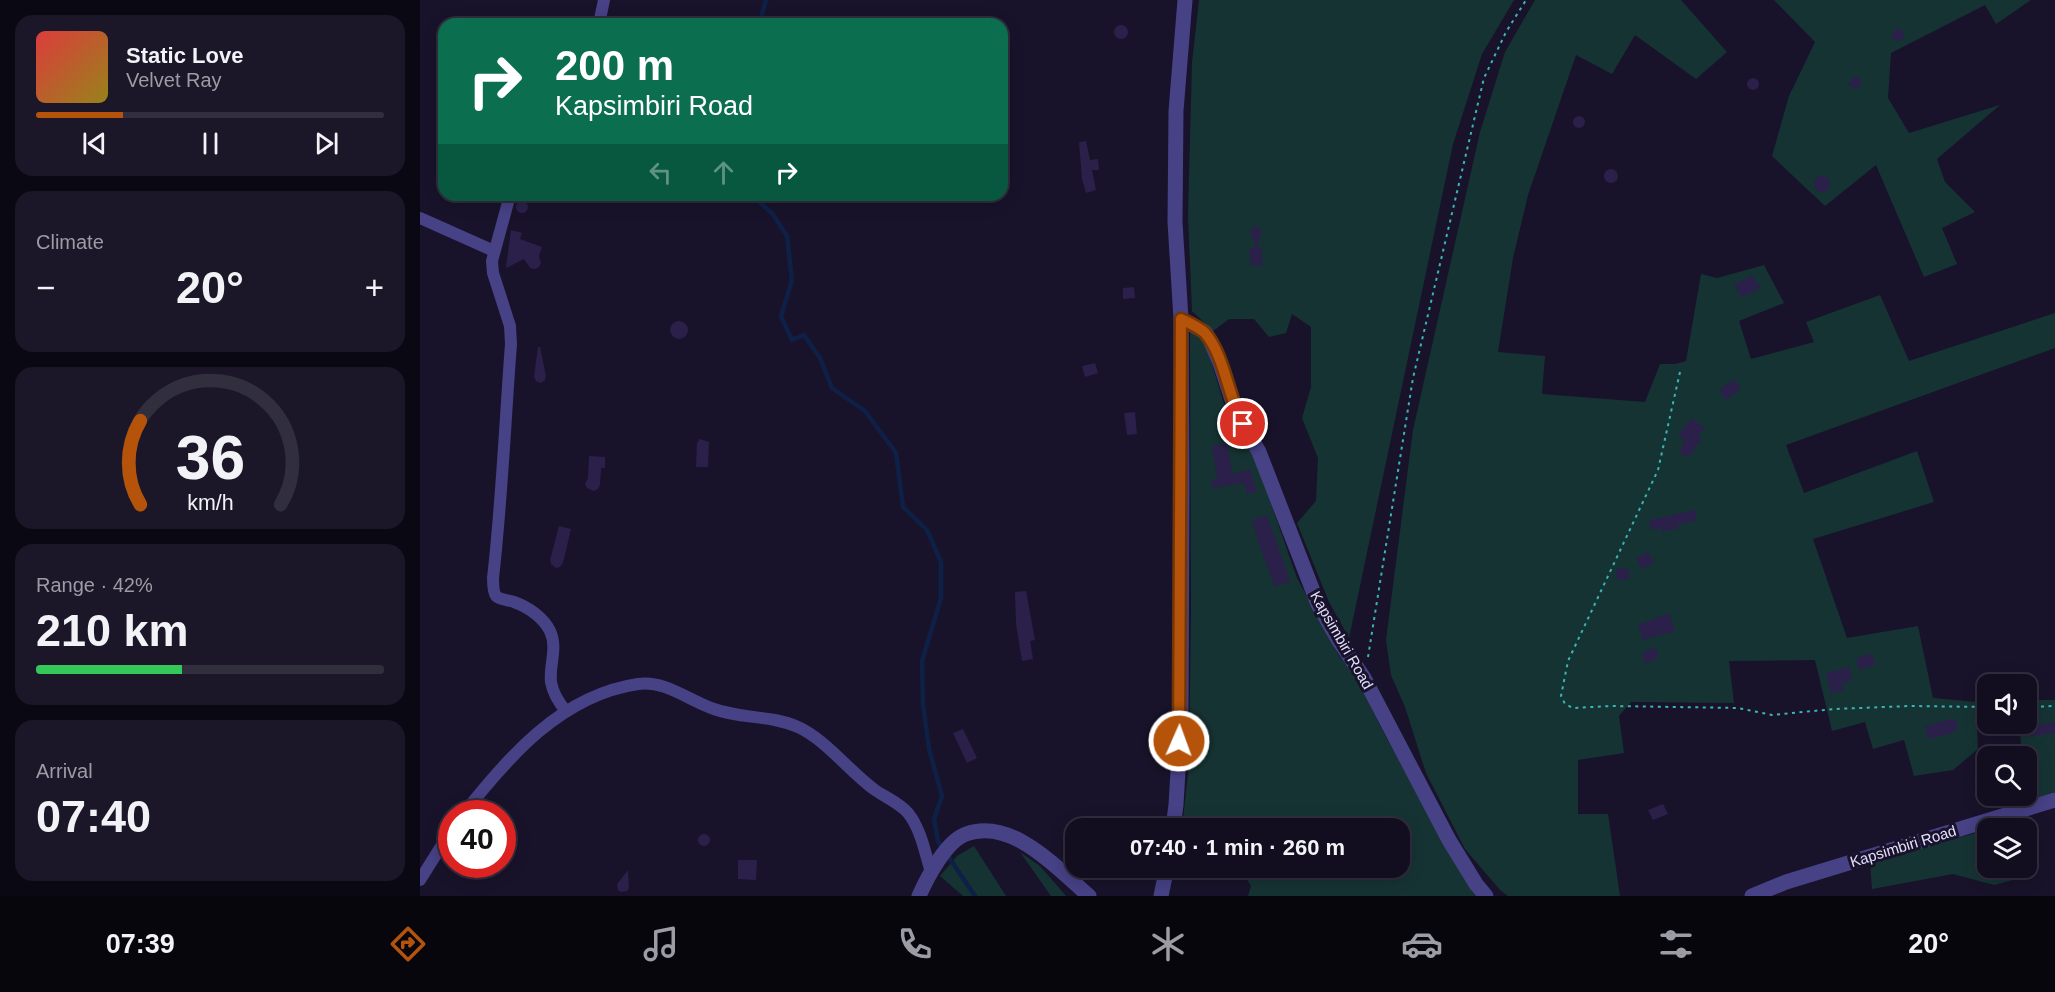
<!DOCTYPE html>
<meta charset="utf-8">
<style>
:root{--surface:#120e20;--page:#1b1729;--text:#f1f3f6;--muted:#9c9ca5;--line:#312e3e;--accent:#b45309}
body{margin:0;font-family:Arial,sans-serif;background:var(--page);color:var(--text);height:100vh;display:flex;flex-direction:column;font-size:22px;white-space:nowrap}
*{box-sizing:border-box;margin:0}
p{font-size:20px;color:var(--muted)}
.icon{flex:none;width:33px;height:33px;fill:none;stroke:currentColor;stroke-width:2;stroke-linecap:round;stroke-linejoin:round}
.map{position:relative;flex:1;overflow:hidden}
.side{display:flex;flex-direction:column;gap:15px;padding:15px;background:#0a0812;width:420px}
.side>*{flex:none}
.top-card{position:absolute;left:18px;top:18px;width:570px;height:183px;border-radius:18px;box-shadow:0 3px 15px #0003,0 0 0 2px var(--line);background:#0b6e4f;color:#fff;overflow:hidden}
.tools{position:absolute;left:1557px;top:674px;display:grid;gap:12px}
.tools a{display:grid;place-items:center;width:60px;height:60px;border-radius:12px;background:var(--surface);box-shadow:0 3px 15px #0003,0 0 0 2px var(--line);font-size:30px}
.speed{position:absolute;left:18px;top:800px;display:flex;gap:12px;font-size:30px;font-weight:700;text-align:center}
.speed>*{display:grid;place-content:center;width:78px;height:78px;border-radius:50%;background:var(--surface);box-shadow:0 3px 15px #0003,0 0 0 2px var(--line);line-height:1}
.speed .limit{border:9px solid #d22;background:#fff;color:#111}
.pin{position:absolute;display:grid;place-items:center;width:51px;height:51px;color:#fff;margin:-26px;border:3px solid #fff;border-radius:50%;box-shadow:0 2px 6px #0007}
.me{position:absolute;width:66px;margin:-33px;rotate:2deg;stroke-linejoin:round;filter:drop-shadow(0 0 4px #0008)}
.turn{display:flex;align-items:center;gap:21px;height:126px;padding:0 18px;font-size:27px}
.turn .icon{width:78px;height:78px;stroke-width:2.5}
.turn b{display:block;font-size:42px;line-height:51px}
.lanes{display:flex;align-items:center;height:57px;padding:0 18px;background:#0003;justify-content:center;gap:30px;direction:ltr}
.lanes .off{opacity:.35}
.big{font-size:45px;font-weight:700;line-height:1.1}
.side .card{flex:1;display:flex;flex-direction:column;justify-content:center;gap:9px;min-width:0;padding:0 21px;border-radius:18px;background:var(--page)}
.side .dial{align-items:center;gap:0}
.dial svg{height:156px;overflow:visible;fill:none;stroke:var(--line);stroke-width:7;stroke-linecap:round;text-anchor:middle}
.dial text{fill:var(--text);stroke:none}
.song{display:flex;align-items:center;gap:18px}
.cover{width:72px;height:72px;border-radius:9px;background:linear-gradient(135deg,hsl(0 70% 55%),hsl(50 70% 35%))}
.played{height:6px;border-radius:3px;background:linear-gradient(90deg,var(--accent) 25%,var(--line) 25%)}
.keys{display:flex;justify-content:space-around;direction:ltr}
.heat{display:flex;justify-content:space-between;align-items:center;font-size:33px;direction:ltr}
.charge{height:9px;border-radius:4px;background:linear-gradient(90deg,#34c759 42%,var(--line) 0)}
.trip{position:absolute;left:645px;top:818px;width:345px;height:60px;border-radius:18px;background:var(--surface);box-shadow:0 3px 15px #0003,0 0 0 2px var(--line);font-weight:700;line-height:60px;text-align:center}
.dock{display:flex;height:96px;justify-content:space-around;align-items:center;background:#07060d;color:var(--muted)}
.dock .icon{width:42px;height:42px}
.dock .current{color:var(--accent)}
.dock b{font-size:27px;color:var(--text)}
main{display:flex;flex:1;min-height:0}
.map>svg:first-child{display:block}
</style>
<main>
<section class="side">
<div class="card">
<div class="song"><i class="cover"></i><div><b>Static Love</b><p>Velvet Ray</p></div></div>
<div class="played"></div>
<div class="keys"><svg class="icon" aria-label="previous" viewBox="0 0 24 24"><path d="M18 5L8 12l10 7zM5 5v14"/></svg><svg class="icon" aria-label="pause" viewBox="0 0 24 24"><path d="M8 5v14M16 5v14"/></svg><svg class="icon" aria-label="next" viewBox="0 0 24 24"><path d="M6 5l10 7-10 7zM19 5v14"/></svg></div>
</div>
<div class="card"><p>Climate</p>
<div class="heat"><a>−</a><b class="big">20°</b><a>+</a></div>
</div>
<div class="card dial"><svg viewBox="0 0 100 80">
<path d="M14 69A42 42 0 1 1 86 69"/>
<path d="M14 69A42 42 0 0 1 14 26" stroke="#b45309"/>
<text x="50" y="56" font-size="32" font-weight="700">36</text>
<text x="50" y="72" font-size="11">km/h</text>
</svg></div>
<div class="card"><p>Range · 42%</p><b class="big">210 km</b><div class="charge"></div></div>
<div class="card"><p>Arrival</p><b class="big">07:40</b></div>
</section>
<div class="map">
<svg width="1635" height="896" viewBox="0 0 1635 896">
<rect width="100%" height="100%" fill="#18132a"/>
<path fill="#163334" d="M779,0H1094L1062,54L1033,144L929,638L909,602L877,523L896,501L898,458L882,418L891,387V327L872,314L866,333L849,337L834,319H809L793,331L772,311L768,215L772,63Z
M1115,0H1261L1307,52L1276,79L1215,35L1192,74L1156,55L1108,195L1093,258L1078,352L1125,356L1122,394L1225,402L1240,364H1255L1266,361L1281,274L1297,278L1344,265L1364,303L1319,321L1331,359L1394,342L1386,322L1460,295L1489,361L1635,313V348L1366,445L1384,493L1497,451L1514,502L1393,539L1427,638L1498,626L1513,698L1556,702L1558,749L1533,770L1494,776L1484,740L1453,749L1445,722L1412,731L1395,660L1309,661L1314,703L1211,702L1199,716L1204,753L1158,760V814H1188L1200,896H1088L1080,890L1045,849L1006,773L985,707L971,675L966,640L993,430L1060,132L1085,52Z
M1354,0H1611L1576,24L1565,5L1471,53L1468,98L1489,133L1580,105L1517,159L1525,182L1555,212L1522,228L1537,264L1504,277L1456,165L1405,206L1352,156L1369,96L1395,42Z
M770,331L778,335L788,351L804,404L833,452L877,578L919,656L933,673L966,737L1052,889L1058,896H828L831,886L820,867H980V828H762L769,765L771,613Z
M1607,700H1635V792L1607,801L1606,756H1602L1599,723H1606Z
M1608,819L1615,874L1574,885L1533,874L1452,889L1450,862L1567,830L1568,867H1606V828H1574Z
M554,846L586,896H543L520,876L537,856Z
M600,852L620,866L646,896H631Z"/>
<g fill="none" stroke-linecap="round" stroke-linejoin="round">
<path stroke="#0f2047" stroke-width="4.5" d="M339,24L346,0
M331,195L352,213L367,236L372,280L361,316L372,340L384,335L400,358L412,388L445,411L476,453L483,507L507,530L521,562V598L502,661L503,704L509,749L522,796L514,819L518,841L555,896"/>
</g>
<path fill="#2b204a" d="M694 32a7 7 0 1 1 14 0a7 7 0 1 1-14 0Z
M1472 35a6 6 0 1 1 12 0a6 6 0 1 1-12 0Z
M1433,77L1440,78L1441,83V86L1435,89L1428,84Z
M1327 84a6 6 0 1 1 12 0a6 6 0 1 1-12 0Z
M1153 122a6 6 0 1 1 12 0a6 6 0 1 1-12 0Z
M666,141L670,160L678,159L679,170H672L676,190L666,193L662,179L659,142Z
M1184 176a7 7 0 1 1 14 0a7 7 0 1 1-14 0Z
M1394 184a8 8 0 1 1 16 0a8 8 0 1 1-16 0Z
M96 207a6 6 0 1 1 12 0a6 6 0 1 1-12 0Z
M834,226L841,228V233L837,247L841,246L843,265L831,266L829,248L836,247L830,233Z
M91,230L102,233L100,239L122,247L119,256L121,263L119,267L115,269L110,268L104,259L86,268Z
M1332,275L1340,288L1322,298L1314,285Z
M714,287L715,298L703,299V288Z
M250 330a9 9 0 1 1 18 0a9 9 0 1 1-18 0Z
M118,347H120L126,376L125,380L121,383L116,381L114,377Z
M675,363L678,373L665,377L662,366Z
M1314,379L1321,389L1306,400L1299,390Z
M715,412L717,434L707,435L704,413Z
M1272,418L1285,428L1278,436L1282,439L1274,449L1272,454L1267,457L1261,454L1260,450L1265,441L1258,435Z
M280,439L289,442L288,467H276L277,443Z
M807,443L812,474L830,469L837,491L827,494L824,483L792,488L791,481L797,479L792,446Z
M169,456L185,457V468H181L180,485L178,489L174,491L167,488L165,484L168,478Z
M1275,510L1277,521L1258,524L1259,528L1242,532L1241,528L1231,530L1229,520Z
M847,515L870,581L855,587L838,541L832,520Z
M139,526L151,529L143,563L140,567L136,568L131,564L130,560Z
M1228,552L1234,563L1222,569L1216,558Z
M1208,568L1210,579L1197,580L1196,569Z
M606,591L615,640L610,641L613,659L602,661L596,624L595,592Z
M1249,613L1255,631L1223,640L1218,625Z
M1235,647L1239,657L1226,664L1221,654Z
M1452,654L1455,665L1439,670L1436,658Z
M1429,667L1432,681L1422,683L1424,690L1411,693L1406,673Z
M1611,697L1617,725L1635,722V733L1604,737L1601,723H1606V698Z
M1531,719L1535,720L1538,723L1536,730L1529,734L1508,739L1505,726Z
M543,729L557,758L547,763L533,733Z
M1243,804L1248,814L1233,820L1228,810Z
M278 840a6 6 0 1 1 12 0a6 6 0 1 1-12 0Z
M318,860H337L336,880L318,879Z
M208,870L209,888L207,891L201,892L198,890L197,884Z"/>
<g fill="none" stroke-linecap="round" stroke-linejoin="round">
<path stroke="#39b6b5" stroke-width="2" stroke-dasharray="3 4.5" stroke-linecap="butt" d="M1260,372L1238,470L1148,661L1141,696L1145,704L1153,708L1192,706L1318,708L1352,715L1414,709L1490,706L1568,707
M948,657L993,378L1064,78L1086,32L1106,0
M1606,707L1635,706"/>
<path stroke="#474186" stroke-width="12" d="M179,24L184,0
M90,195L72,261L73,273L90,326L91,344C85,422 82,500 73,578C73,583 73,592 76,596C80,600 89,600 94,602C108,607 123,617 130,631C138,648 129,665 131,682C133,693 139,703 146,711
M0,218L74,251
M44,813C89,756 142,695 218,684C246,680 269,701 294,709C321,719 351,715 378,727C405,739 430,772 455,790C465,797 480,803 488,813C501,829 505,853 511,872
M0,880L32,829"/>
<path stroke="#474186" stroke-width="15" d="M761,319L785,332L791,342L800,363L815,409L839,452L898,604L919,641L944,678L1029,840L1056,884L1066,896
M753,828L756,805L761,720L762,480L761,319L755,222L756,111L765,0
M499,896C507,878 526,841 546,834C592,817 638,869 669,896
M741,896L747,867
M1332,896L1366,882L1635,800"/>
</g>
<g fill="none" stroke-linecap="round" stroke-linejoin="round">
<defs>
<path id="route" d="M759,741L761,319C769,323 779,327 785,333C805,356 808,397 823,424"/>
</defs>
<use href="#route" stroke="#753606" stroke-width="15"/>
<use href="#route" stroke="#b45309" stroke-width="10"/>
</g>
<g text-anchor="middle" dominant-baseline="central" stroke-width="6" stroke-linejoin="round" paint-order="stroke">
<g font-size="15" fill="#e3defd" stroke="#18132a">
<text transform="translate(922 640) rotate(60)">Kapsimbiri Road</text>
<text transform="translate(1483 846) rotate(-17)">Kapsimbiri Road</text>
</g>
</g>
</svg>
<div class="tools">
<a><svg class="icon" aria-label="sound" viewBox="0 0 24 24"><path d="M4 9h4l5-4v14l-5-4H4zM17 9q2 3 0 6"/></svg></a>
<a><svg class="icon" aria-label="search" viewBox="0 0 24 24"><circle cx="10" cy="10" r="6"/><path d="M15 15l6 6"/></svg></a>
<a><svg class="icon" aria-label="layers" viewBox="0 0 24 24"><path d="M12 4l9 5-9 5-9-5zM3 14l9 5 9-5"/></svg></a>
</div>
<div class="speed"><div class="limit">40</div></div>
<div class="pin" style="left:823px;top:424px;background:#d93025"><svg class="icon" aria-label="arrive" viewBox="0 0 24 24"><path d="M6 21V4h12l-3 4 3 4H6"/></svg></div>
<svg class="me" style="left:759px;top:741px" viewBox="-20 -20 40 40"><circle r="17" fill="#b45309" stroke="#fff" stroke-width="3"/><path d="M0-11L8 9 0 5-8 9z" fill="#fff"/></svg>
<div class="trip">07:40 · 1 min · 260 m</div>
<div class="top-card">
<div class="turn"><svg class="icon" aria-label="right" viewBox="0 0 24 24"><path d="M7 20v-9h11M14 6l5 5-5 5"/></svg><div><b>200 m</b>Kapsimbiri Road</div></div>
<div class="lanes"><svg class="icon off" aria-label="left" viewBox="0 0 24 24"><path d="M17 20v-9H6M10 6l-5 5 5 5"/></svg><svg class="icon off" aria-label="ahead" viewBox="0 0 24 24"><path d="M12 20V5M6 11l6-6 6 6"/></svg><svg class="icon" aria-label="right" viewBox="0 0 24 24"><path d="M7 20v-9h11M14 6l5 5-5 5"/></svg></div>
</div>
</div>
</main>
<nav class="dock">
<b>07:39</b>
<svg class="icon current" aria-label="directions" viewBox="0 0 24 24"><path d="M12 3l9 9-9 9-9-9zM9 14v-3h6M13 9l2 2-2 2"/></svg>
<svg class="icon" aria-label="music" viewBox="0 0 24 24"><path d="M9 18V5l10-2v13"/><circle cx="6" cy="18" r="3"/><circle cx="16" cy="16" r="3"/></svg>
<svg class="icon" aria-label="phone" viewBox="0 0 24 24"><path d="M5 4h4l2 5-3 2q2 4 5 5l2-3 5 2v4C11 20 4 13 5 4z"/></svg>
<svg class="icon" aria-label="climate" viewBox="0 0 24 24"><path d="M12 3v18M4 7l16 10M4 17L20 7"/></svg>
<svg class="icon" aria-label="car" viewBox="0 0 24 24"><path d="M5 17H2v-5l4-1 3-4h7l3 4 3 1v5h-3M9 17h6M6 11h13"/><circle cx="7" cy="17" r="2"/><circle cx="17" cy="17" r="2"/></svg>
<svg class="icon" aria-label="filters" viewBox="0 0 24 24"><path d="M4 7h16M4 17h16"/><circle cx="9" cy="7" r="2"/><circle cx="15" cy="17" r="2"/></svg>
<b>20°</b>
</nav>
